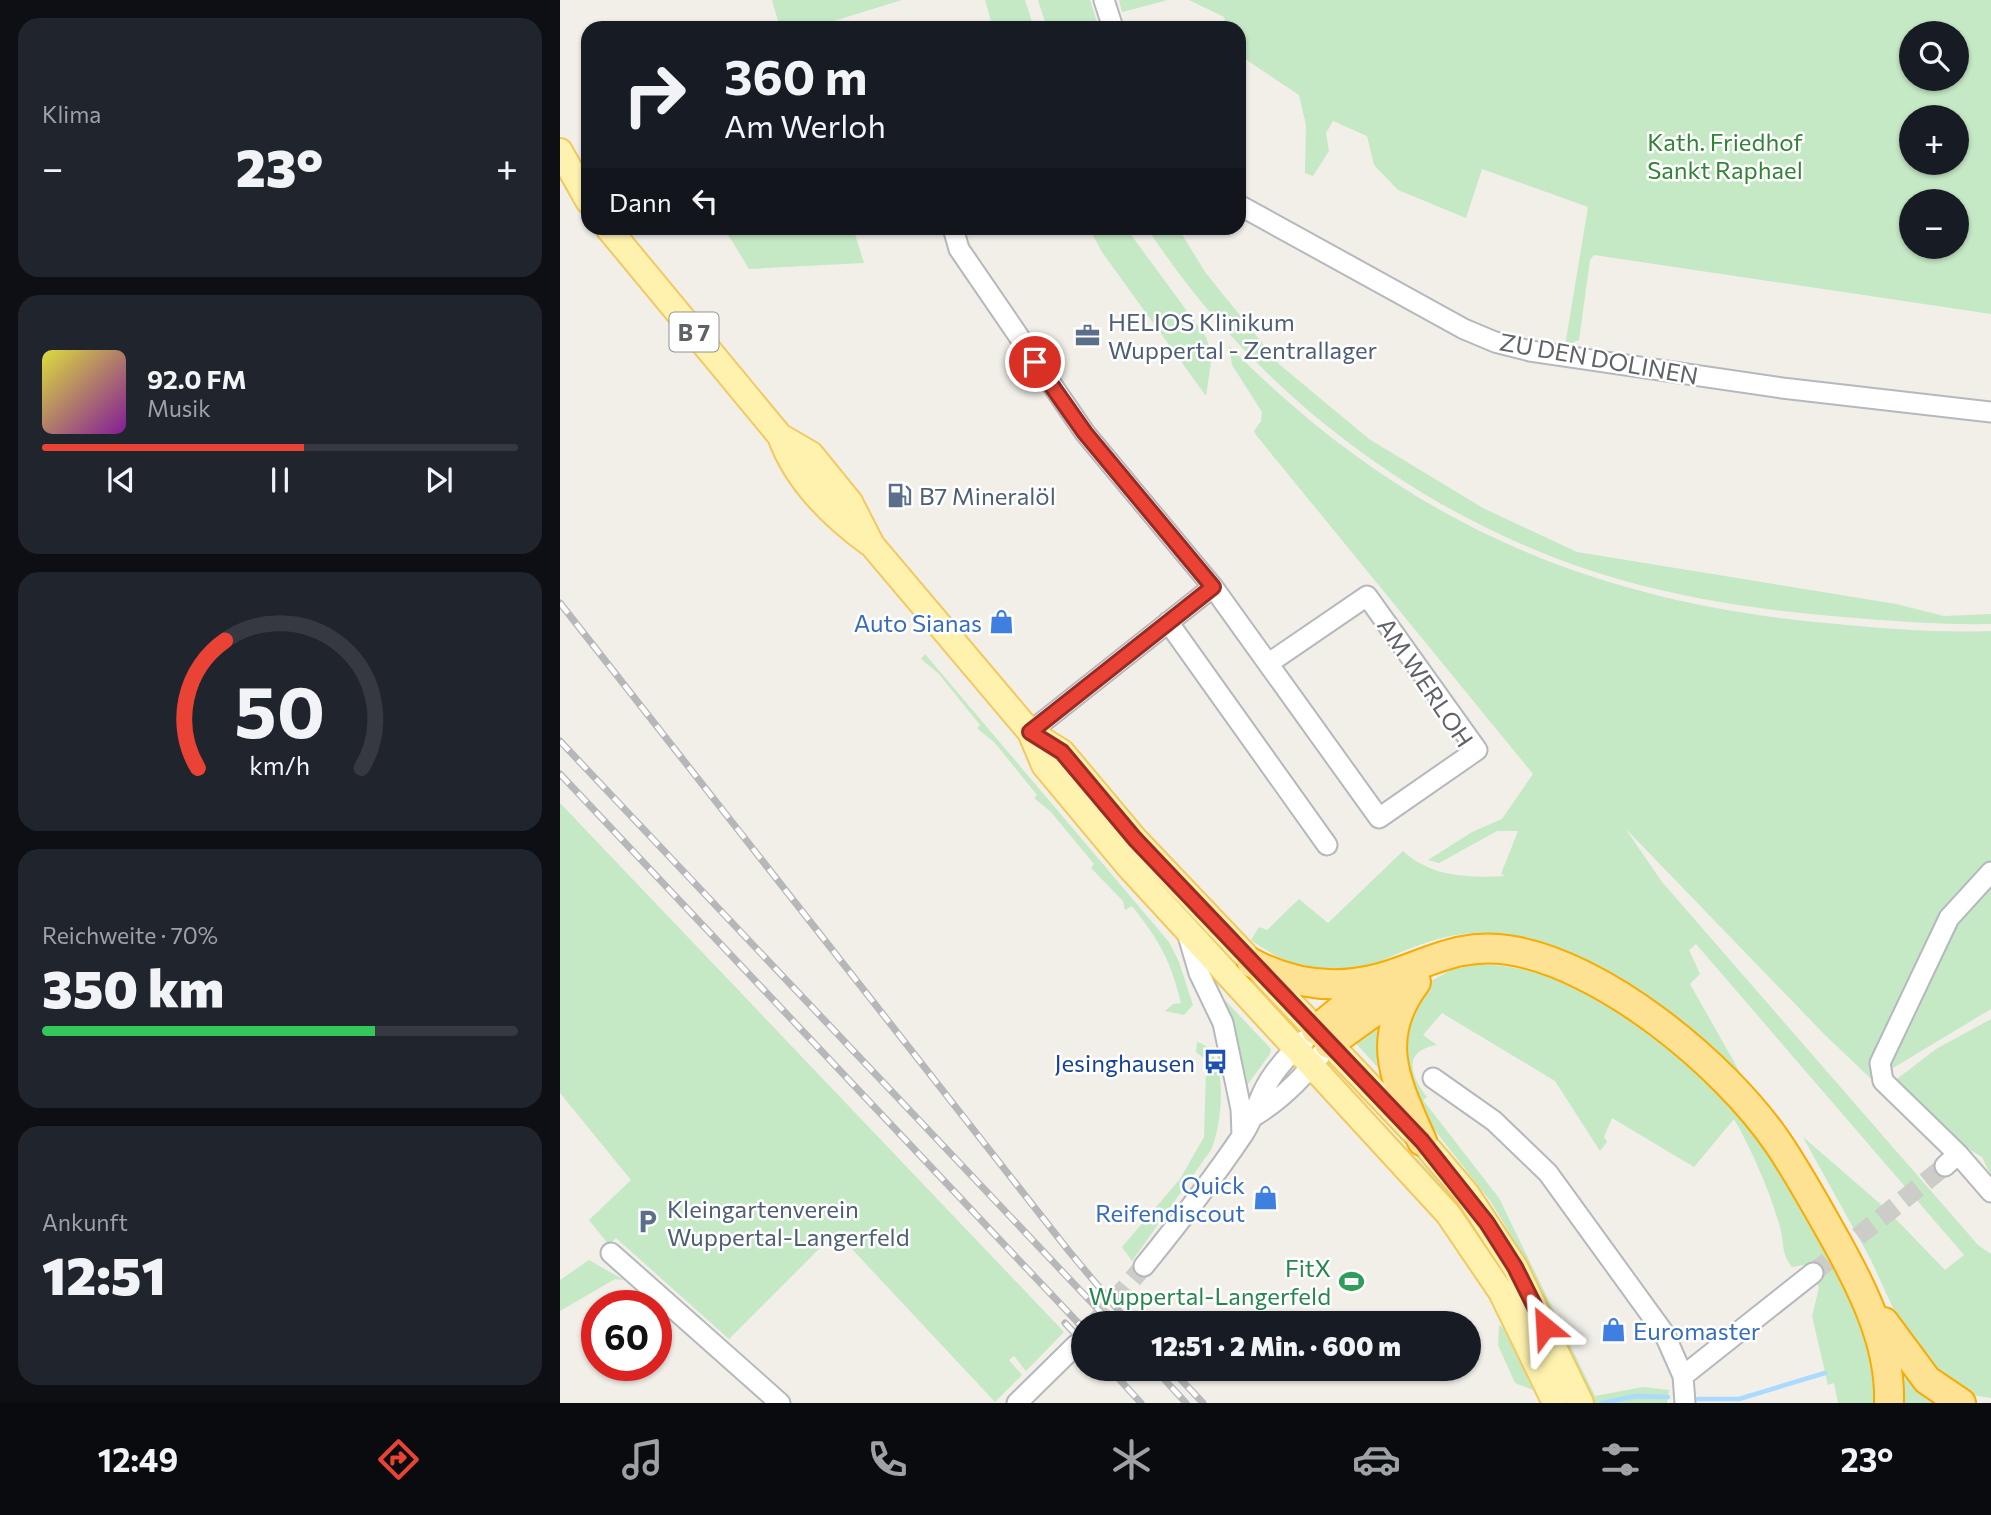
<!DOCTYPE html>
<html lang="de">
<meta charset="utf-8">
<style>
:root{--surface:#171b24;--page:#20242c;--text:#f1f3f6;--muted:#9ea1a6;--line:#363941;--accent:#ea4335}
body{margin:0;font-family:Commissioner,sans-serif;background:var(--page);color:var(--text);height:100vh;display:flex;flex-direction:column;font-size:26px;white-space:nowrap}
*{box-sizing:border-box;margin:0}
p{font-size:23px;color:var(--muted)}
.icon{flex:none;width:38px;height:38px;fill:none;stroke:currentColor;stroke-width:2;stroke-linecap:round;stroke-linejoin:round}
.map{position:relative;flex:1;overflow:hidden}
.panel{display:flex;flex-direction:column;gap:18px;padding:18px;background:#0d0f14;width:560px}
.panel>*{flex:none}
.hud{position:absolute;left:21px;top:21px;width:665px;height:214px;border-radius:21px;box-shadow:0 2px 5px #0004;background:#171b24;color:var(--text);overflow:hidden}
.fabs{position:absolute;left:1339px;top:21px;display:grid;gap:14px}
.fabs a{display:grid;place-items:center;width:70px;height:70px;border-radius:50%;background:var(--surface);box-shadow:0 2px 5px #0004;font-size:35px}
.speed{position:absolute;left:21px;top:1290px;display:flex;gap:14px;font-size:35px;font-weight:700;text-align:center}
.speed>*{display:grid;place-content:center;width:91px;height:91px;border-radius:50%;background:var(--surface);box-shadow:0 2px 5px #0004;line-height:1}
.speed .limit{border:10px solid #d22;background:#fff;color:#111}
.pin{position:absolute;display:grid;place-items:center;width:60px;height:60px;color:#fff;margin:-30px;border:4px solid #fff;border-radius:50%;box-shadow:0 2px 7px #0007}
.me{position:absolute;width:77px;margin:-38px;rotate:333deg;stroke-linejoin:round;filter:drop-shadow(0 0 5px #0008)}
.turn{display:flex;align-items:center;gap:24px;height:147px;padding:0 28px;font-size:32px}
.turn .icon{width:91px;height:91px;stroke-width:2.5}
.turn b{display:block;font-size:49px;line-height:60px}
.then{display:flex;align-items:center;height:66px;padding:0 28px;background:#0003;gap:14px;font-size:26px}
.big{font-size:52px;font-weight:800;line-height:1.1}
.panel .widget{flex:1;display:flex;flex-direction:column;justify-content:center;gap:10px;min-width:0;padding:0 24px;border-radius:21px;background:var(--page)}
.panel .dial{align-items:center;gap:0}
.dial svg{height:182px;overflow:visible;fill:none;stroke:var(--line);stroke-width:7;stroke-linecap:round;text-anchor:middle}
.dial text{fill:var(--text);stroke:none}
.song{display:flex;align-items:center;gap:21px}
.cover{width:84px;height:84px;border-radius:10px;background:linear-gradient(135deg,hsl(60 70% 55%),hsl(290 70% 35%))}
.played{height:7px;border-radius:4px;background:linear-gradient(90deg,var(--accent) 55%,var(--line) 55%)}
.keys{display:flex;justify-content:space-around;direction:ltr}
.heat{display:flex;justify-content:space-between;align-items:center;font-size:38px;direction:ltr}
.charge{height:10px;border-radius:5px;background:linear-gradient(90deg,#34c759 70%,var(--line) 0)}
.trip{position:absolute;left:511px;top:1311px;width:410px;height:70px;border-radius:35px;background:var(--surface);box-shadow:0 2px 5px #0004;font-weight:800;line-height:70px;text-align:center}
.dock{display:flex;height:112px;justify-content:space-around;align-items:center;background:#090b0e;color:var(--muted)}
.dock .icon{width:49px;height:49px}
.dock .on{color:var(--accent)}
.dock b{font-size:32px;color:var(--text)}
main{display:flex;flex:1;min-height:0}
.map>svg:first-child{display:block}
</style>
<main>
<section class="panel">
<div class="widget"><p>Klima</p>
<div class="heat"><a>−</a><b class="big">23°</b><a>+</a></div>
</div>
<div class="widget">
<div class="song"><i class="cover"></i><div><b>92.0 FM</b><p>Musik</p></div></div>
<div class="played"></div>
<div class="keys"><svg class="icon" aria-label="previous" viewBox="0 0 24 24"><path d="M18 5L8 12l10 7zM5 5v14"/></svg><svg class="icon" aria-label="pause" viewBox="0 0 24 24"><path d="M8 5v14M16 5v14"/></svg><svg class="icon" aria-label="next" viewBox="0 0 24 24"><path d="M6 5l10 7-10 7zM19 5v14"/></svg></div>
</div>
<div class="widget dial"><svg viewBox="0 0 100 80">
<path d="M14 69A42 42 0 1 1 86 69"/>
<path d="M14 69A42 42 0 0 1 26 13" stroke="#ea4335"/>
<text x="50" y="56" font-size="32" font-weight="700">50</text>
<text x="50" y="72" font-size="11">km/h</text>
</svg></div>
<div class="widget"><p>Reichweite · 70%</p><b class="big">350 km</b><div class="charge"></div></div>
<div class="widget"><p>Ankunft</p><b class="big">12:51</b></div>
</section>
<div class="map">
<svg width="1431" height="1403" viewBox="0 0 1431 1403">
<rect width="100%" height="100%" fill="#f1efe8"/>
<path fill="#c5e8c5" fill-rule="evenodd" d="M212,0H342L251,28H220Z
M425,0H465L474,28H433Z
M478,0H530L539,28H487Z
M559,0H608L562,12Z
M629,0H1431V314L1034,255L1030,260L1019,340L1005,346L1028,207L922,169L906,218L838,190L814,165L807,136L773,121L766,133L769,151L753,176L745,173L746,125L739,95L679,55V28H667L664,17ZM1351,33H1396V79H1351ZM1351,117H1396V163H1351ZM1351,201H1396V247H1351Z
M164,228H293L304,263L189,269Z
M529,228H566L646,337L652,356L646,396L542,252Z
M587,228H618L645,272L720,365L809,439L923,508L1017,552L1336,604L1384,616L1431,614V624C1381,625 1333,621 1283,617C1199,610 1116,598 1035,572C853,513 691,387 587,228Z
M669,346C844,523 1031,603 1277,624C1329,629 1379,633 1431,631V865L1313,1064L1328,1095L1266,1036L1065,828L1102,882L1418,1245L1431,1254V1398L1405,1394L1388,1384L1345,1334L1311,1260L1243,1137L1325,1208L1385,1270L1404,1255L1136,944L1129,950L1140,974L1130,984L1195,1099C1122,1027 1039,941 930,933C894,931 860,943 828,958C814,964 799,973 784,976C758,981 712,955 691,940L699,927L707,930L739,899L768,923L843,851C871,877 908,878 945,876L941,874L958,831H937L879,863L868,860L912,832L942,819L973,774L696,435L694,431L701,421L702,412L672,365Z
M365,654L609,942L619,962L633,1005L624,1015L605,1011L613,1004L621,1003C611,961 599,940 572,906L565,910L563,901L531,868L534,864L491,812L474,798L477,795L435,743L417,728L420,725L378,673L361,659Z
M0,803L504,1332L466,1371L454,1356L449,1360L462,1375L435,1402L276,1232L169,1339L56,1238L49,1245L29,1220L71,1180L0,1093Z
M1431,879V1009L1328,1071L1329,1053L1392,922Z
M914,964C1027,965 1123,1046 1193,1128C1228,1168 1256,1226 1280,1274C1291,1296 1307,1321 1315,1345C1320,1362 1318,1385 1319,1403H1278L1274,1383L1268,1385L1252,1316L1259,1288L1249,1264L1232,1267C1222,1254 1224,1246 1221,1231C1212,1196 1192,1150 1174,1119L1134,1167L1052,1118L1044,1137L1047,1142L1040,1151L995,1081L882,1013L863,1035L877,1045C841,1051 851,1077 867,1097L863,1100L939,1198L1035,1396L1083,1387L1109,1390L1107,1403H1032L951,1235L931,1202L859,1110L838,1059L856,996L871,981L891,970Z
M663,998L711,1049L710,1054L685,1088Z
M827,1011L824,1074L790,1037Z
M1431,1019V1176L1422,1157L1400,1144L1333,1082L1376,1049Z
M637,1042C671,1050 662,1127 651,1150L572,1261L562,1247L620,1179L644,1137L646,1069L645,1059L636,1052Z
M774,1073L875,1177L914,1224L940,1261L1013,1403H1004L981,1352Z
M29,1260L64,1280L55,1279L0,1311V1280Z
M939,1325L943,1328L973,1390L955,1383L938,1345Z
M1331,1347L1383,1403H1335Z"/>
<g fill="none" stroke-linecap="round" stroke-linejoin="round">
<path stroke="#aadaff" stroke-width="4.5" d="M1138,1399H1179L1265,1373
M1042,1403L1076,1396L1108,1397"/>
<path stroke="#ccccc8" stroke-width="19" stroke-dasharray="19 10" stroke-linecap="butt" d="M1253,1273L1385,1166
M535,1323L584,1266"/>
<defs>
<path id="minor" d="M544,0L553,28
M679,205L904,329L935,342L970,351L1222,388L1431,412
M393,228L399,249L525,433L653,587
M608,622L767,845
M470,732L653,587L819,818L917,750L807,596L709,663
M1431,872L1389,918L1320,1063L1323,1081L1398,1154L1431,1192
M627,932L639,973L663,1023L681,1109L682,1135
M873,1078L934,1121L988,1173L1104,1333L1123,1376L1125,1403
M696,1115C726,1096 747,1073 769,1044
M1385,1166L1398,1154
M51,1253L220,1403
M584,1266C619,1223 653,1179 684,1133C692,1120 696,1108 702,1094C711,1074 729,1054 745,1040
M1123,1376L1253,1273
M457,1403L516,1345"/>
<path id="major" d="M0,151L28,201
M48,228L220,436C236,481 272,516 309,543
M220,436L251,454L290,502L312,545L470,732L502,752L575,839L862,1141L907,1194L955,1267L1021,1403
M470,732L484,765L569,867L888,1214L941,1292L995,1403"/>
<path id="highway" d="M692,963C733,985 775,990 820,978C866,965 898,942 948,950C1043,964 1165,1065 1218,1143C1239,1174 1257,1207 1275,1239C1303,1289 1331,1345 1329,1403
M856,982C813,1039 836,1082 862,1141
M756,1030L818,979
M769,1044L850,986
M1324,1322L1367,1380L1401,1403"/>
</defs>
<use href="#minor" stroke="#b5b8bc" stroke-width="23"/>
<use href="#major" stroke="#f2c960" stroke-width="28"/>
<use href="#highway" stroke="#f9ab00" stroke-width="32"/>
<use href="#minor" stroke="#fff" stroke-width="19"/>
<use href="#major" stroke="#fff2af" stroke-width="24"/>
<use href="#highway" stroke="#fde293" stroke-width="28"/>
<defs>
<path id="rail" d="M0,603L508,1250L569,1323
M0,741L551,1323
M0,774L523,1328
M505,1323L523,1342
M549,1368L581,1403
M594,1368L626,1403
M610,1368L643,1403"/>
</defs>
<use href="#rail" stroke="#b6b7b8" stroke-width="7"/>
<use href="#rail" stroke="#fff" stroke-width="4.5" stroke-dasharray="13" stroke-linecap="butt"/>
</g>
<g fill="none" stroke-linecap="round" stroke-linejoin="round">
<defs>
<path id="route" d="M475,362L525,433L653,587L470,732L502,752L575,839L862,1141L927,1223L955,1267L985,1327"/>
</defs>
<use href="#route" stroke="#982c22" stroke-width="18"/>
<use href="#route" stroke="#ea4335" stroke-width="12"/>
</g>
<defs>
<symbol id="office-bare" viewBox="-9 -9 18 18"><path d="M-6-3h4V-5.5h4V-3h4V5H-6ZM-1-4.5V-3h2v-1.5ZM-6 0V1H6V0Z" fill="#5c6f8a" stroke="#fff" stroke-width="2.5" paint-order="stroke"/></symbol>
<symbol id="fuel-bare" viewBox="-9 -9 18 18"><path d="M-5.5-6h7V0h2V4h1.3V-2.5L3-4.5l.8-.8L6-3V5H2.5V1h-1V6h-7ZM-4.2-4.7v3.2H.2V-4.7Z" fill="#5c6f8a" stroke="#fff" stroke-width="2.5" paint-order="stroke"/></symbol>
<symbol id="shop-bare" viewBox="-9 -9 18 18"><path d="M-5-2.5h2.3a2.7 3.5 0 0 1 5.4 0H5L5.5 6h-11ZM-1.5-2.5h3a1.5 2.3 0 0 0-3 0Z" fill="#3f7fe0" stroke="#fff" stroke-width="2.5" paint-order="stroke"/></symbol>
<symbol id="bus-bare" viewBox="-9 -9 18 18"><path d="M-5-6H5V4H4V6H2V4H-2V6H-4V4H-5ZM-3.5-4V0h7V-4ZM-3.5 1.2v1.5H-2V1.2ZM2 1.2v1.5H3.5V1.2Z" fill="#1a4fb4" stroke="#fff" stroke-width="2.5" paint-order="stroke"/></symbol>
<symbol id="parking-bare" viewBox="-9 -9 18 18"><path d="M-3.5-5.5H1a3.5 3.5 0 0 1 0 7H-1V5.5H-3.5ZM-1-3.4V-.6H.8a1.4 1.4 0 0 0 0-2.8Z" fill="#5c6f8a" stroke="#fff" stroke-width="2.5" paint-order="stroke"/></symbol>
<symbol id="stadium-bare" viewBox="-9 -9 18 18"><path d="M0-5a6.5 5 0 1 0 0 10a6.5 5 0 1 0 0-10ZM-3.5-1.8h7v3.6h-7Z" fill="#2e9e5b" stroke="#fff" stroke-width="2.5" paint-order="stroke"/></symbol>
</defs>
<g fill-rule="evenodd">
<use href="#office-bare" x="510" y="318" width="35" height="35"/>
<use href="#fuel-bare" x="322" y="478" width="35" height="35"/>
<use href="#shop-bare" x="424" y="604" width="35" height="35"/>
<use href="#bus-bare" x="638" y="1044" width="35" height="35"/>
<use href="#shop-bare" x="688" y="1180" width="35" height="35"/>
<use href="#parking-bare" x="70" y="1204" width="35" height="35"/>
<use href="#stadium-bare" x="774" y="1264" width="35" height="35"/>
<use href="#shop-bare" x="1036" y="1312" width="35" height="35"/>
</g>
<g text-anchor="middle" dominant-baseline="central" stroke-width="5" stroke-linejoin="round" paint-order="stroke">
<rect fill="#fff" stroke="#8f9295" stroke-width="2" x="109.5" y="312.5" width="49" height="39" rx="5"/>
<g font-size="23" font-weight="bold" fill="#5f6368">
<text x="134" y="332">B 7</text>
</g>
<g font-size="24" fill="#348238" stroke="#fff">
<text x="1165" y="141">Kath. Friedhof<tspan x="1165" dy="28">Sankt Raphael</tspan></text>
</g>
<g font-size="24" fill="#4e5e75" stroke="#fff" text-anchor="start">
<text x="548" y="321">HELIOS Klinikum<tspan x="548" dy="28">Wuppertal - Zentrallager</tspan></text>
<text x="359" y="495">B7 Mineralöl</text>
<text x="107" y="1208">Kleingartenverein<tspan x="107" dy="28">Wuppertal-Langerfeld</tspan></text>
</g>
<g font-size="24" fill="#5f6368" stroke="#fff">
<text transform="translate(1039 358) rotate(10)">ZU DEN DOLINEN</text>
<text transform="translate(866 682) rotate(56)">AM WERLOH</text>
</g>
<g font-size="24" fill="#366cbe" stroke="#fff" text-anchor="end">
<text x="422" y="622">Auto Sianas</text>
<text x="685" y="1184">Quick<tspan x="685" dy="28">Reifendiscout</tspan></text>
<text x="1073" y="1330" text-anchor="start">Euromaster</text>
</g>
<g font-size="24" fill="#164399" stroke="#fff" text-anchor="end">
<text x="635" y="1062">Jesinghausen</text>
</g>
<g font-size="24" fill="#27864d" stroke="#fff" text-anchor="end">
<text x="771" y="1267">FitX<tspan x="771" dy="28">Wuppertal-Langerfeld</tspan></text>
</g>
</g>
</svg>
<div class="fabs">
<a><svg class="icon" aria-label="search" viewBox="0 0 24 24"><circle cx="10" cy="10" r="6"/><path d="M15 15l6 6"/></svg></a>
<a>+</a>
<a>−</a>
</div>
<div class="speed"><div class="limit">60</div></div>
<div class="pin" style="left:475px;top:362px;background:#d93025"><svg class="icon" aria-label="arrive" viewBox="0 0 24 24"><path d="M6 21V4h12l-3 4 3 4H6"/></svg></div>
<svg class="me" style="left:985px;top:1327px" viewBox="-20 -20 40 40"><path d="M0-17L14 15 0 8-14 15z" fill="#ea4335" stroke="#fff" stroke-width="4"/></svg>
<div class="trip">12:51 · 2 Min. · 600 m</div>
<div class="hud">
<div class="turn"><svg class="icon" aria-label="right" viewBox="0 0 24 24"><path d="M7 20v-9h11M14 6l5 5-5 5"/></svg><div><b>360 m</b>Am Werloh</div></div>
<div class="then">Dann<svg class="icon" aria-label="left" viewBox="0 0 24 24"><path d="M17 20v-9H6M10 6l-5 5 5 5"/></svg></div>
</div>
</div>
</main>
<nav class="dock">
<b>12:49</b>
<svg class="icon on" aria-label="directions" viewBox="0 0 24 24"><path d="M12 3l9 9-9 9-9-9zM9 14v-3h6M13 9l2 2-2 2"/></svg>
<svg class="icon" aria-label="music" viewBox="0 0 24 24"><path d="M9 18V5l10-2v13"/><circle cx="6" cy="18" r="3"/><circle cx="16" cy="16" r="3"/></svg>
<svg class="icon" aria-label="phone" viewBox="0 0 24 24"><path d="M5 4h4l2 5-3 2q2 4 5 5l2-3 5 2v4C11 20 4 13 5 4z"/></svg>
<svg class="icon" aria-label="climate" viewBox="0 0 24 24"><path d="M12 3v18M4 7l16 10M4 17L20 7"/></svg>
<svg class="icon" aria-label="car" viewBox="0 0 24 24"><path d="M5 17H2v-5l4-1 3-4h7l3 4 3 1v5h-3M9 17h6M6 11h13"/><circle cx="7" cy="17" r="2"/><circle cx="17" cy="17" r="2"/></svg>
<svg class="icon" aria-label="filters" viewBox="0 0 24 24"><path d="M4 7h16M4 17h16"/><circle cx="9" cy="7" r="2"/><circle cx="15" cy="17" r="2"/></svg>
<b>23°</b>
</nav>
